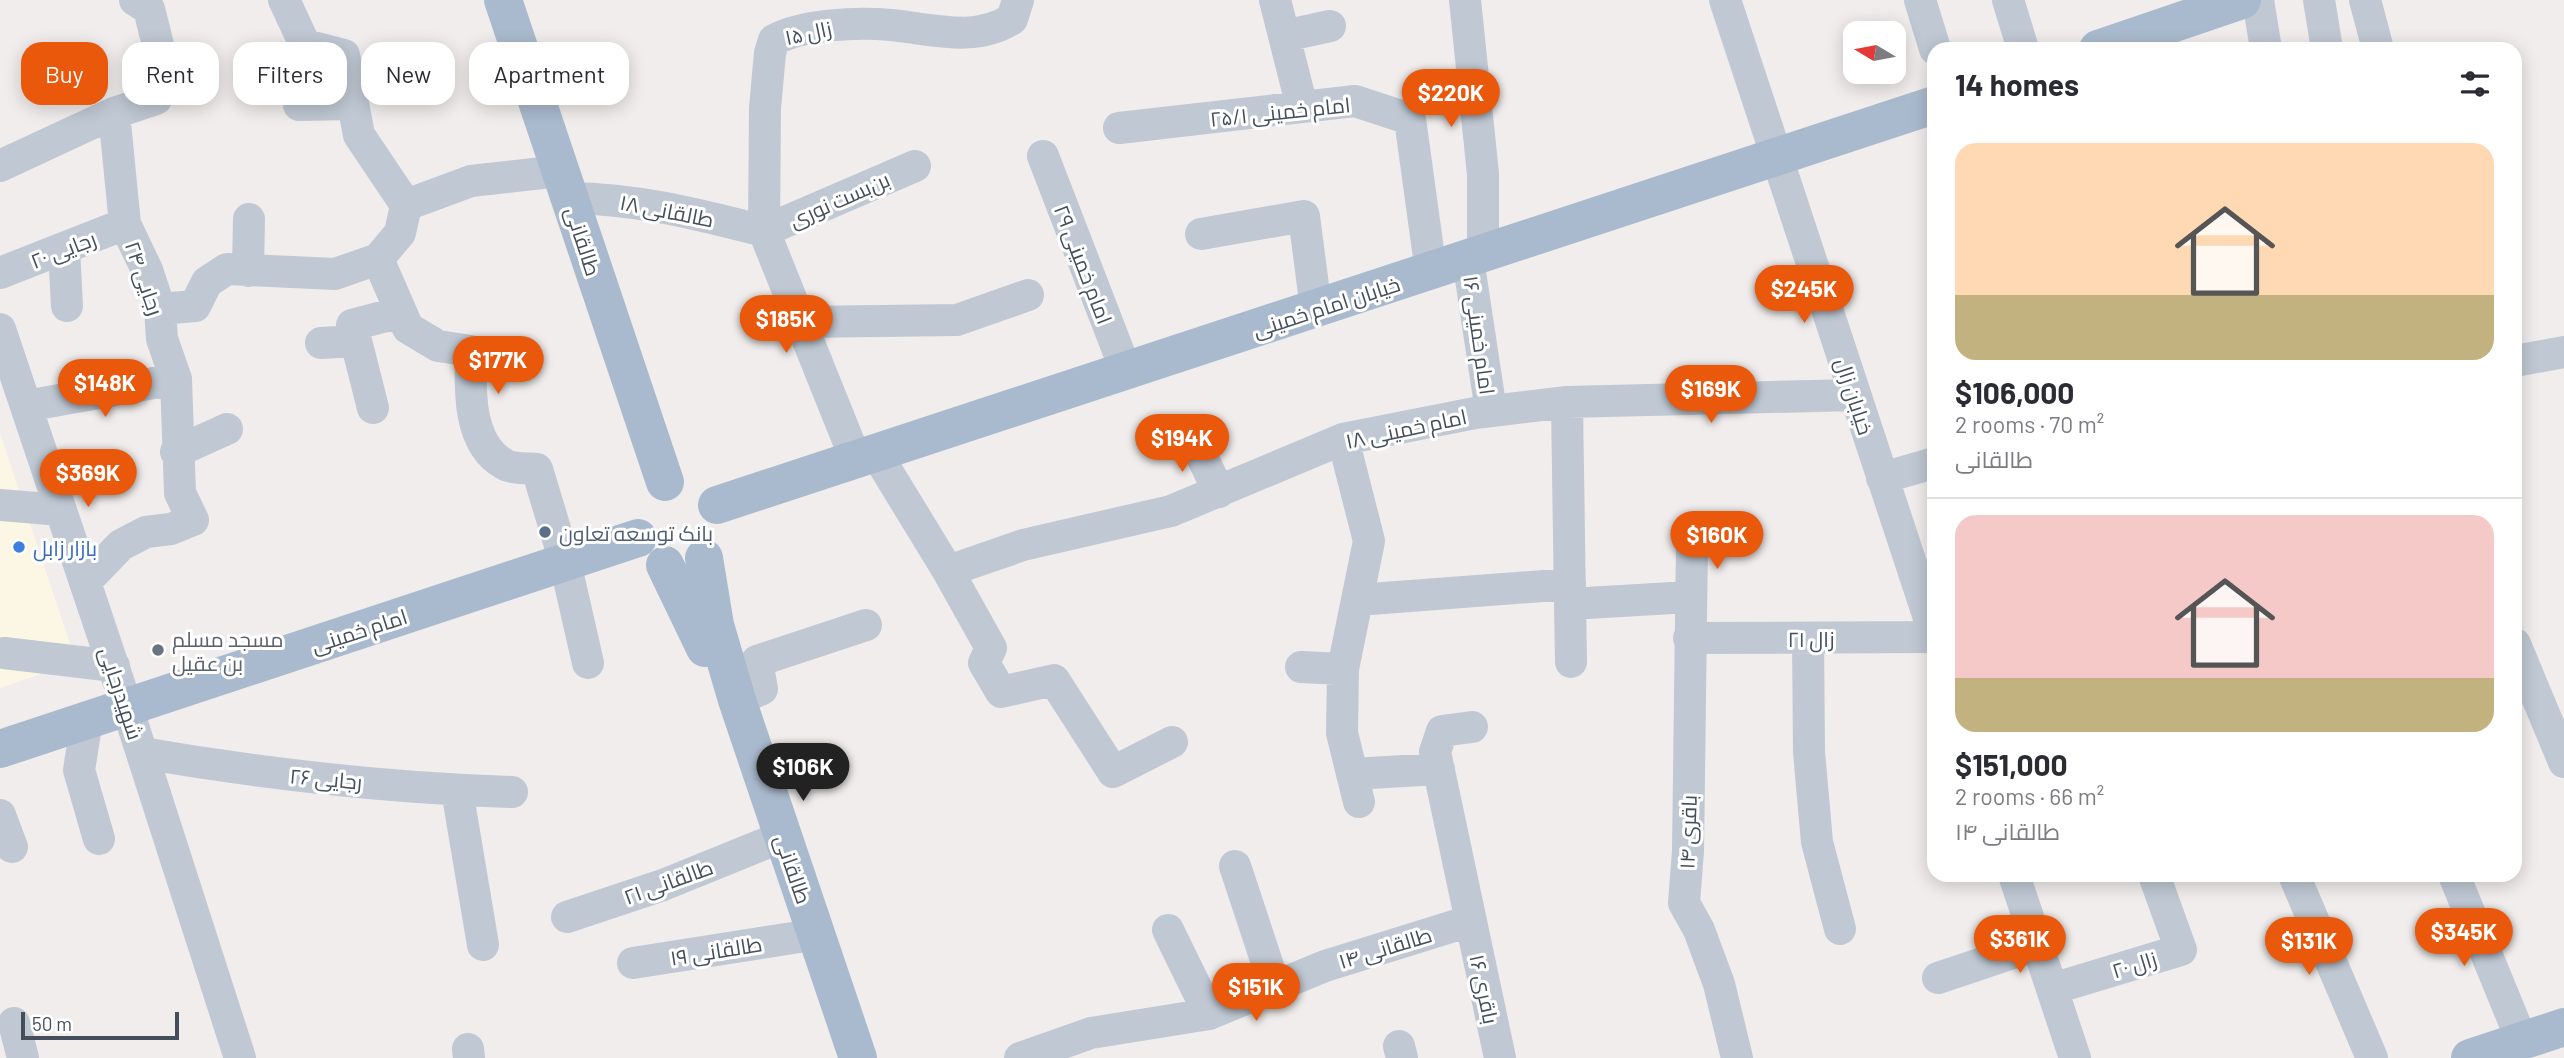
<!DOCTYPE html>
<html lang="en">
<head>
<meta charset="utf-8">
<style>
  :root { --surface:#fff; --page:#f7f7f7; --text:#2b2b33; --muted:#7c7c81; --line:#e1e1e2; --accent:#ea580c }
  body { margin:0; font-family:Barlow,Cairo,sans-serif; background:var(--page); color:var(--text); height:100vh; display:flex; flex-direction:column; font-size:26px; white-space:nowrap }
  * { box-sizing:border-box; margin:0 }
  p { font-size:23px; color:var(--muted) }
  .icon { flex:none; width:38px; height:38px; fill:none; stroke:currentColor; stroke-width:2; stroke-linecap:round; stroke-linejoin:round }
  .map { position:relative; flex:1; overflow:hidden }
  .panel { position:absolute; left:1927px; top:42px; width:595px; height:840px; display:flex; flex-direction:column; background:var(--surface); border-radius:21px; box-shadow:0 4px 18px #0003 }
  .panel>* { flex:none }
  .top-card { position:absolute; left:21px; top:42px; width:665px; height:63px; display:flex; gap:14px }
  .needle { width:46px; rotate:280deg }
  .controls { position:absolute; left:1843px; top:21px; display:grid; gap:14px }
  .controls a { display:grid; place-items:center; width:63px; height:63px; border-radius:14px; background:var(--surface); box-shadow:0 4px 18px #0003; font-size:35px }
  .scale { position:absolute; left:21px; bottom:18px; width:158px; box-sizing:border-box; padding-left:7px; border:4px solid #444f5b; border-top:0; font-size:19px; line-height:24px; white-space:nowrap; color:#444f5b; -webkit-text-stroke:5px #fff; paint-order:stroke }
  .price { position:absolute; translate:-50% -60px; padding:0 16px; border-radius:24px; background:var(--accent); color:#fff; font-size:23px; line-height:46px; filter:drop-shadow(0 2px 4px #0008) }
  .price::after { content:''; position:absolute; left:50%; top:42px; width:21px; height:16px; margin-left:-10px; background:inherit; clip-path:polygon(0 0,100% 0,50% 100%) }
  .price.selected { background:#222; color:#fff }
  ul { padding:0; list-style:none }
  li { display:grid; align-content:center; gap:14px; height:371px; padding:0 28px }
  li+li { border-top:2px solid var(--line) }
  li span { display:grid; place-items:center; height:217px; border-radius:21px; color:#555 }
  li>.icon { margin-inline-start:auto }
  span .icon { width:126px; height:126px; fill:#fffc; stroke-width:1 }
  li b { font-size:30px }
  h2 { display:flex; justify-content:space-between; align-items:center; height:84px; padding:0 28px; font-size:30px }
  .pill { padding:0 24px; border-radius:21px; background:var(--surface); box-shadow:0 4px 18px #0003; font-size:24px; line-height:63px }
  .pill.selected { background:var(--accent); color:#fff }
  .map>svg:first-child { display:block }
  .commercial { fill:#fcf7e4 }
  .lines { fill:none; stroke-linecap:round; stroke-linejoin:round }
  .minor { stroke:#bfc8d3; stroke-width:32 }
  .major { stroke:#aabace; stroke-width:38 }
  .service-dot { fill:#5c6f8a; stroke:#fff; stroke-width:2.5 }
  .shop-dot { fill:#3f7fe0; stroke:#fff; stroke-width:2.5 }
  .worship-dot { fill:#6b7280; stroke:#fff; stroke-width:2.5 }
  .labels { text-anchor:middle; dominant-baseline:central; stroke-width:6; stroke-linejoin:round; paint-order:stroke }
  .street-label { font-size:21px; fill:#444f5b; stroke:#fff }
  .service-label { font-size:21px; fill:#4e5e75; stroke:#fff; text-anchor:start }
  .shop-label { font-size:21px; fill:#366cbe; stroke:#fff; text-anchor:start }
  .worship-label { font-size:21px; fill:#5b616d; stroke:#fff; text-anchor:start }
</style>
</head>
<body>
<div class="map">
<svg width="2564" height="1058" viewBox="0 0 2564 1058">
  <rect width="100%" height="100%" fill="#f0edec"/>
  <path class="commercial" d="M0 433 76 662 0 688Z"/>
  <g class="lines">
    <path class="minor" d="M1275 0 1302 107
      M1465 0 1483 174V255
      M1725 0 1934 633
      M1920 0 1935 49
      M2008 0 2023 49
      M2258 0 2266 49
      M2319 0 2327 49
      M2365 0 2378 49
      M1284 36 1330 26
      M299 105 353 104
      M1119 128 1355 101 1410 119 1431 272
      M1043 156 1126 371
      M0 166 114 113 156 99 162 61 149 9 135 0
      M569 198C640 199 696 214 764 231
      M406 205 471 181 560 171
      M764 231 915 166
      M1201 234 1304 216 1316 309
      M64 248 67 306
      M378 259 408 328 438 346 471 351C470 387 467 443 504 464 512 469 527 468 537 469L565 562 588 663
      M1468 259 1491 411
      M248 271 249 219
      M0 273 125 224
      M160 309 195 306 207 282 227 269 335 274 378 259 400 233 406 205 359 135 344 55 305 45 284 0
      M801 322 957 320 1028 295
      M0 329 127 707 240 1058
      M321 343 356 341
      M2515 361 2564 352
      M1567 402 1570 604 1689 597
      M26 406 176 379
      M373 408 352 325 401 312
      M1191 434 1219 492
      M1343 439 1369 541 1343 669 1342 733 1359 802
      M176 452 227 429
      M876 453 948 571 1023 545 1171 511 1343 439 1475 413 1567 402 1855 395
      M856 460 764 231 765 108 770 53 774 40C803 24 858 22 891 25 932 29 975 43 1012 19L1018 0
      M1882 478 1934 463
      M0 505 61 510
      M1692 543 1688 851 1684 903 1699 930 1719 984 1737 1058
      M948 571 991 648 984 663 1001 692 1054 680 1113 772 1172 742
      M85 582 121 545 146 532 171 529 193 520 180 493 176 379 162 339 160 309 147 270 125 224 114 113
      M1357 600 1570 584
      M1570 604 1571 662
      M1689 638 1934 637
      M1808 638 1809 752 1817 842 1840 929
      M2515 644 2564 762
      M4 653 114 666
      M1301 667 1343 669
      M737 700 762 689 757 661 866 625
      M87 720 79 770 99 839
      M1472 727 1442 731 1435 752 1500 1058
      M142 753C264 774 388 788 512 792
      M1352 774 1439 769
      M457 790 483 945
      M0 815 12 847
      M1235 866 1275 987
      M2014 875 2075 1058
      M2294 875 2372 1058
      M2454 875 2522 1041
      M567 917 663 885 769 842
      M1168 930 1209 1014
      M633 963 799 937
      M1938 978 2037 945
      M2052 989 2181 950 2154 875
      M14 1023 23 1058
      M1399 1046 1402 1058
      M468 1049 469 1058
      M1020 1058 1091 1033 1209 1014 1325 966 1470 921"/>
    <path class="major" d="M503 0 665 482
      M2098 49 2242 0
      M717 505 1934 105
      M704 558 715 625 737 700 858 1058
      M665 565 705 648
      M0 749 638 538
      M2470 1058 2564 1027"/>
  </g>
  <circle class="service-dot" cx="545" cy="532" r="7"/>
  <circle class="shop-dot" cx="19" cy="547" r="7"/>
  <circle class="worship-dot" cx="158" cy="650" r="7"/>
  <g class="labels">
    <g class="street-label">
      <text transform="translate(808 32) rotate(-12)">زال ۱۵</text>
      <text transform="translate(1280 111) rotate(-6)">امام خمینی ۲۵/۱</text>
      <text transform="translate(839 199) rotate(-24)">بن‌بست نوری</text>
      <text transform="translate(667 210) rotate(11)">طالقانی ۱۸</text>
      <text transform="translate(584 241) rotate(72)">طالقانی</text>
      <text transform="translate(63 249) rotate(-21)">رجایی ۲۰</text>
      <text transform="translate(1084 264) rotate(69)">امام خمینی ۲۹</text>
      <text transform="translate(145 278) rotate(71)">رجایی ۲۴</text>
      <text transform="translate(1326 306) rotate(-18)">خیابان امام خمینی</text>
      <text transform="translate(1480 335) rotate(82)">امام خمینی ۱۶</text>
      <text transform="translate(1855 396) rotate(72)">خیابان زال</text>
      <text transform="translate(1406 428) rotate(-12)">امام خمینی ۱۸</text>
      <text transform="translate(359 630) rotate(-18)">امام خمینی</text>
      <text x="1811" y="638">زال ۲۱</text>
      <text transform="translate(122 693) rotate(72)">شهیدرجایی</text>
      <text transform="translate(326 778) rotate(5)">رجایی ۲۶</text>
      <text transform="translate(1687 832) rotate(-88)">باقری ۱۴</text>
      <text transform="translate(794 869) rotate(71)">طالقانی</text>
      <text transform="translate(668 881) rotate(-20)">طالقانی ۲۱</text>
      <text transform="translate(1385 947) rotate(-17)">طالقانی ۱۴</text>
      <text transform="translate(716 950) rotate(-9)">طالقانی ۱۹</text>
      <text transform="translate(2134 964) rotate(-17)">زال ۲۰</text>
      <text transform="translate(1485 989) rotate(78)">باقری ۱۶</text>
    </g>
    <g class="service-label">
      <text x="559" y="532">بانک توسعه تعاون</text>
    </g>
    <g class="shop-label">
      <text x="33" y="547">بازار زابل</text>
    </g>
    <g class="worship-label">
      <text x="172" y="638">مسجد مسلم<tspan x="172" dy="24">بن عقیل</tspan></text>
    </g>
  </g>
</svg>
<div class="controls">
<a><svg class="needle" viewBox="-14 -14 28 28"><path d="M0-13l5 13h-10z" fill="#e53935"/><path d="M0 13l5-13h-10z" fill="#7c7c81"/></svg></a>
</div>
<div class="scale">50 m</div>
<b class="price" style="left:1451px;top:129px">$220K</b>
<b class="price" style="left:1804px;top:325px">$245K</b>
<b class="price" style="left:786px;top:355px">$185K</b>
<b class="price" style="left:498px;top:396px">$177K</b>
<b class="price" style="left:105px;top:419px">$148K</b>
<b class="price" style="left:1711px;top:425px">$169K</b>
<b class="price" style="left:1182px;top:474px">$194K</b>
<b class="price" style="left:88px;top:509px">$369K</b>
<b class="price" style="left:1717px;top:571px">$160K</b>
<b class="price selected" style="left:803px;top:803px">$106K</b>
<b class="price" style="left:2464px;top:968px">$345K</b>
<b class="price" style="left:2020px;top:975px">$361K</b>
<b class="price" style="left:2309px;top:977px">$131K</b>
<b class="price" style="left:1256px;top:1023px">$151K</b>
<div class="top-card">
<a class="pill selected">Buy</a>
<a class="pill">Rent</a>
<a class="pill">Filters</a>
<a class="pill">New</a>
<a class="pill">Apartment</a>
</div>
<section class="panel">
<h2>14 homes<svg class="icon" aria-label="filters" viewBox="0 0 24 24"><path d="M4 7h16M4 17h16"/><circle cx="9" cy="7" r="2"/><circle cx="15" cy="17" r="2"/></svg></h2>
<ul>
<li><span style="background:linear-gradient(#ffd9b3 70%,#c2b280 0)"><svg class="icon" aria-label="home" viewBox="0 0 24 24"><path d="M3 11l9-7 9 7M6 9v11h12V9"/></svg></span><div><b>$106,000</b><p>2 rooms · 70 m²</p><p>طالقانی</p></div></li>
<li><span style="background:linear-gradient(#f6c9c9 75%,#c2b280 0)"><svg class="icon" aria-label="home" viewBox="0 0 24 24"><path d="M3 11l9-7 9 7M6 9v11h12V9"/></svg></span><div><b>$151,000</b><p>2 rooms · 66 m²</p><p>طالقانی ۱۴</p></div></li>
</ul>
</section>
</div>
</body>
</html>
